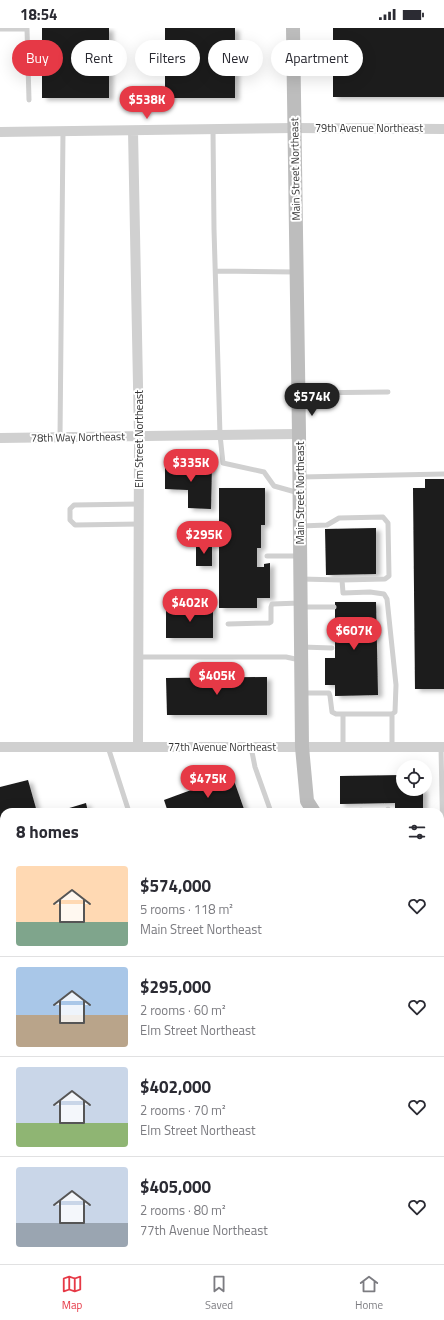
<!DOCTYPE html>
<html lang="en">
<head>
<meta charset="utf-8">
<style>
  :root { --surface:#fff; --page:#f7f7f7; --text:#2b2b33; --muted:#7c7c81; --line:#e1e1e2; --accent:#e63946 }
  body { margin:0; font-family:"Titillium Web",sans-serif; background:var(--page); color:var(--text); height:100vh; display:flex; flex-direction:column; font-size:15px; white-space:nowrap }
  * { box-sizing:border-box; margin:0 }
  p { font-size:13px; color:var(--muted) }
  .icon { flex:none; width:22px; height:22px; fill:none; stroke:currentColor; stroke-width:2; stroke-linecap:round; stroke-linejoin:round }
  .map { position:relative; flex:1; overflow:hidden }
  .sheet { position:absolute; left:0px; top:780px; width:444px; height:456px; display:flex; flex-direction:column; background:var(--surface); border-radius:12px 12px 0 0; box-shadow:0 4px 16px #0002 }
  .sheet>* { flex:none }
  .top-card { position:absolute; left:12px; top:12px; width:420px; height:36px; display:flex; gap:8px }
  .buttons { position:absolute; left:396px; top:732px; display:grid; gap:8px }
  .buttons a { display:grid; place-items:center; width:36px; height:36px; border-radius:50%; background:var(--surface); box-shadow:0 4px 16px #0002; font-size:20px }
  .price { position:absolute; translate:-50% -34px; padding:0 9px; border-radius:14px; background:var(--accent); color:#fff; font-size:13px; line-height:26px; filter:drop-shadow(0 1px 2px #0008) }
  .price::after { content:''; position:absolute; left:50%; top:24px; width:12px; height:9px; margin-left:-6px; background:inherit; clip-path:polygon(0 0,100% 0,50% 100%) }
  .price.active { background:#222; color:#fff }
  ul { padding:0; list-style:none }
  li { display:flex; align-items:center; gap:12px; height:100px; padding:0 16px }
  li+li { border-top:1px solid var(--line) }
  li span { display:grid; place-items:center; flex:none; width:112px; height:80px; border-radius:4px; color:#555 }
  li>.icon { margin-inline-start:auto }
  span .icon { width:48px; height:48px; fill:#fffc; stroke-width:1 }
  li b { font-size:17px }
  h2 { display:flex; justify-content:space-between; align-items:center; height:48px; padding:0 16px; font-size:17px }
  .chip { padding:0 14px; border-radius:18px; background:var(--surface); box-shadow:0 4px 16px #0002; font-size:14px; line-height:36px }
  .chip.active { background:var(--accent); color:#fff }
  .status { display:flex; justify-content:space-between; align-items:center; height:28px; padding:0 20px; background:var(--surface); direction:ltr }
  .status svg { height:11px; fill:currentColor }
  .menu { display:flex; justify-content:space-around; align-items:center; height:56px; border-top:1px solid var(--line); background:var(--surface); font-size:11px; color:var(--muted) }
  .menu a { display:grid; justify-items:center; gap:2px }
  .menu .active { color:var(--accent) }
  .map>svg:first-child { display:block }
  .building { fill:#1a1a1a; filter:url(#shadow) }
  .lines { fill:none; stroke-linecap:round; stroke-linejoin:round }
  .path { stroke:#cdcdcd; stroke-width:2; stroke-dasharray:2 2; stroke-linecap:butt }
  .lane { stroke:#d0d0d0; stroke-width:5 }
  .street { stroke:#d0d0d0; stroke-width:10 }
  .secondary { stroke:#bdbdbd; stroke-width:14 }
  .rail-casing { stroke:#888; stroke-width:4.5 }
  .rail { stroke:#fff; stroke-width:3; stroke-dasharray:9; stroke-linecap:butt }
  .labels { text-anchor:middle; dominant-baseline:central; stroke-width:4; stroke-linejoin:round; paint-order:stroke }
  .street-label { font-size:11px; fill:#333; stroke:#fff }
</style>
</head>
<body>
<div class="status"><b>18:54</b><svg viewBox="0 0 49 12"><path d="M0 12V9h3v3zM5 12V6h3v6zM10 12V3h3v9zM15 12V0h3v12zM26 1h20v11H26zM47 4h2v5h-2z"/></svg></div>
<div class="map">
<svg width="444" height="1236" viewBox="0 0 444 1236">
  <defs>
    <filter id="shadow"><feDropShadow dx="4.5" dy="2.5" stdDeviation="2" flood-color="#0004"/></filter>
  </defs>
  <rect width="100%" height="100%" fill="#fff"/>
  <path class="building" d="M42 0H109V70H42Z
    M165 0H235V70H165Z
    M333 0H444V69H333Z
    M165 436H212L211 481 188 480V462L165 461Z
    M425 451H444V661H415L413 460H425Z
    M219 460H265V497H261V520H257V539H264V536L270 535V570H257V580H219Z
    M376 500V546L326 547 325 501Z
    M212 515V538H196V516Z
    M335 574H376L378 667 335 668V657H325V630H335Z
    M213 580V610H166V581Z
    M267 649V687H167L166 650Z
    M232 747 245 784H168L164 772Z
    M403 747V761H423V784H395V775L340 776V748Z
    M28 752 37 784H4V918L0 906V759Z
    M86 775 88 784H56Z
    M440 1061 444 1062V1144H440Z
    M440 1204H444V1236H344V1232H440Z
    M238 1232H289L292 1236H233Z"/>
  <g class="lines">
    <path class="path" d="M440 954 444 952
      M98 1236 103 1232"/>
    <path class="lane" d="M0 1H27L29 72
      M213 102 214 201 220 407 223 435 264 444 274 458 299 465
      M216 243 295 244
      M300 365 388 364
      M60 409 63 103
      M301 449 444 446
      M139 476 74 477 70 481V492L75 497 139 496
      M301 498 327 497 339 490 383 489 388 495 389 548 385 551 342 552
      M267 528H299
      M301 551 342 552 343 565 370 564 384 566 387 571 396 657 395 684 392 686H336L332 684 330 668 329 665H303
      M302 579H334
      M228 596 269 595 271 594V579L272 576 300 575
      M302 619 332 620
      M139 629H286L300 632
      M108 719 129 784
      M251 719 255 739 271 784
      M343 719V686
      M392 719V686
      M441 719 443 818
      M361 782V784
      M388 784V781
      M440 857 444 856
      M440 916 444 913
      M0 970 4 969
      M440 1171 444 1172
      M303 1232 306 1236
      M205 1236 210 1232"/>
    <path class="street" d="M133 103 139 408 138 719
      M0 104 294 100 444 101
      M0 410 299 406
      M0 719H444"/>
    <path class="secondary" d="M293 0 299 406 302 719 307 773 314 784
      M440 926 444 932
      M440 989 444 987
      M138 1236 143 1232"/>
    <g class="rail-casing">
      <path id="rail" d="M0 1186 4 1199
        M0 1215 4 1229
        M13 1232 14 1236"/>
    </g>
    <use href="#rail" class="rail"/>
  </g>
  <g class="labels">
    <g class="street-label">
      <text x="369" y="100">79th Avenue Northeast</text>
      <text transform="translate(295 141) rotate(-91)">Main Street Northeast</text>
      <text transform="translate(78 409) rotate(-1)">78th Way Northeast</text>
      <text transform="translate(139 411) rotate(-90)">Elm Street Northeast</text>
      <text transform="translate(300 465) rotate(-90)">Main Street Northeast</text>
      <text x="222" y="719">77th Avenue Northeast</text>
    </g>
  </g>
</svg>
<div class="buttons">
<a><svg class="icon" aria-label="locate" viewBox="0 0 24 24"><circle cx="12" cy="12" r="6"/><path d="M12 2v4M12 18v4M2 12h4M18 12h4"/></svg></a>
</div>
<b class="price" style="left:147px;top:92px">$538K</b>
<b class="price active" style="left:312px;top:389px">$574K</b>
<b class="price" style="left:191px;top:455px">$335K</b>
<b class="price" style="left:204px;top:527px">$295K</b>
<b class="price" style="left:190px;top:595px">$402K</b>
<b class="price" style="left:354px;top:623px">$607K</b>
<b class="price" style="left:217px;top:668px">$405K</b>
<b class="price" style="left:208px;top:771px">$475K</b>
<div class="top-card">
<a class="chip active">Buy</a>
<a class="chip">Rent</a>
<a class="chip">Filters</a>
<a class="chip">New</a>
<a class="chip">Apartment</a>
</div>
<section class="sheet">
<h2>8 homes<svg class="icon" aria-label="filters" viewBox="0 0 24 24"><path d="M4 7h16M4 17h16"/><circle cx="9" cy="7" r="2"/><circle cx="15" cy="17" r="2"/></svg></h2>
<ul>
<li><span style="background:linear-gradient(#ffd9b3 70%,#7fa58c 0)"><svg class="icon" aria-label="home" viewBox="0 0 24 24"><path d="M3 11l9-7 9 7M6 9v11h12V9"/></svg></span><div><b>$574,000</b><p>5 rooms · 118 m²</p><p>Main Street Northeast</p></div><svg class="icon" aria-label="heart" viewBox="0 0 24 24"><path d="M12 20l-8-8c-3-5 5-10 8-4 3-6 11-1 8 4z"/></svg></li>
<li><span style="background:linear-gradient(#a9c7e8 60%,#b9a48a 0)"><svg class="icon" aria-label="home" viewBox="0 0 24 24"><path d="M3 11l9-7 9 7M6 9v11h12V9"/></svg></span><div><b>$295,000</b><p>2 rooms · 60 m²</p><p>Elm Street Northeast</p></div><svg class="icon" aria-label="heart" viewBox="0 0 24 24"><path d="M12 20l-8-8c-3-5 5-10 8-4 3-6 11-1 8 4z"/></svg></li>
<li><span style="background:linear-gradient(#c9d6e8 70%,#8fb573 0)"><svg class="icon" aria-label="home" viewBox="0 0 24 24"><path d="M3 11l9-7 9 7M6 9v11h12V9"/></svg></span><div><b>$402,000</b><p>2 rooms · 70 m²</p><p>Elm Street Northeast</p></div><svg class="icon" aria-label="heart" viewBox="0 0 24 24"><path d="M12 20l-8-8c-3-5 5-10 8-4 3-6 11-1 8 4z"/></svg></li>
<li><span style="background:linear-gradient(#c9d6e8 70%,#9aa5b1 0)"><svg class="icon" aria-label="home" viewBox="0 0 24 24"><path d="M3 11l9-7 9 7M6 9v11h12V9"/></svg></span><div><b>$405,000</b><p>2 rooms · 80 m²</p><p>77th Avenue Northeast</p></div><svg class="icon" aria-label="heart" viewBox="0 0 24 24"><path d="M12 20l-8-8c-3-5 5-10 8-4 3-6 11-1 8 4z"/></svg></li>
</ul>
</section>
</div>
<nav class="menu">
<a class="active"><svg class="icon" aria-label="map" viewBox="0 0 24 24"><path d="M3 6l6-2 6 2 6-2v14l-6 2-6-2-6 2zM9 4v14M15 6v14"/></svg>Map</a>
<a><svg class="icon" aria-label="saved" viewBox="0 0 24 24"><path d="M7 4h10v16l-5-4-5 4z"/></svg>Saved</a>
<a><svg class="icon" aria-label="home" viewBox="0 0 24 24"><path d="M3 11l9-7 9 7M6 9v11h12V9"/></svg>Home</a>
</nav>
</body>
</html>
